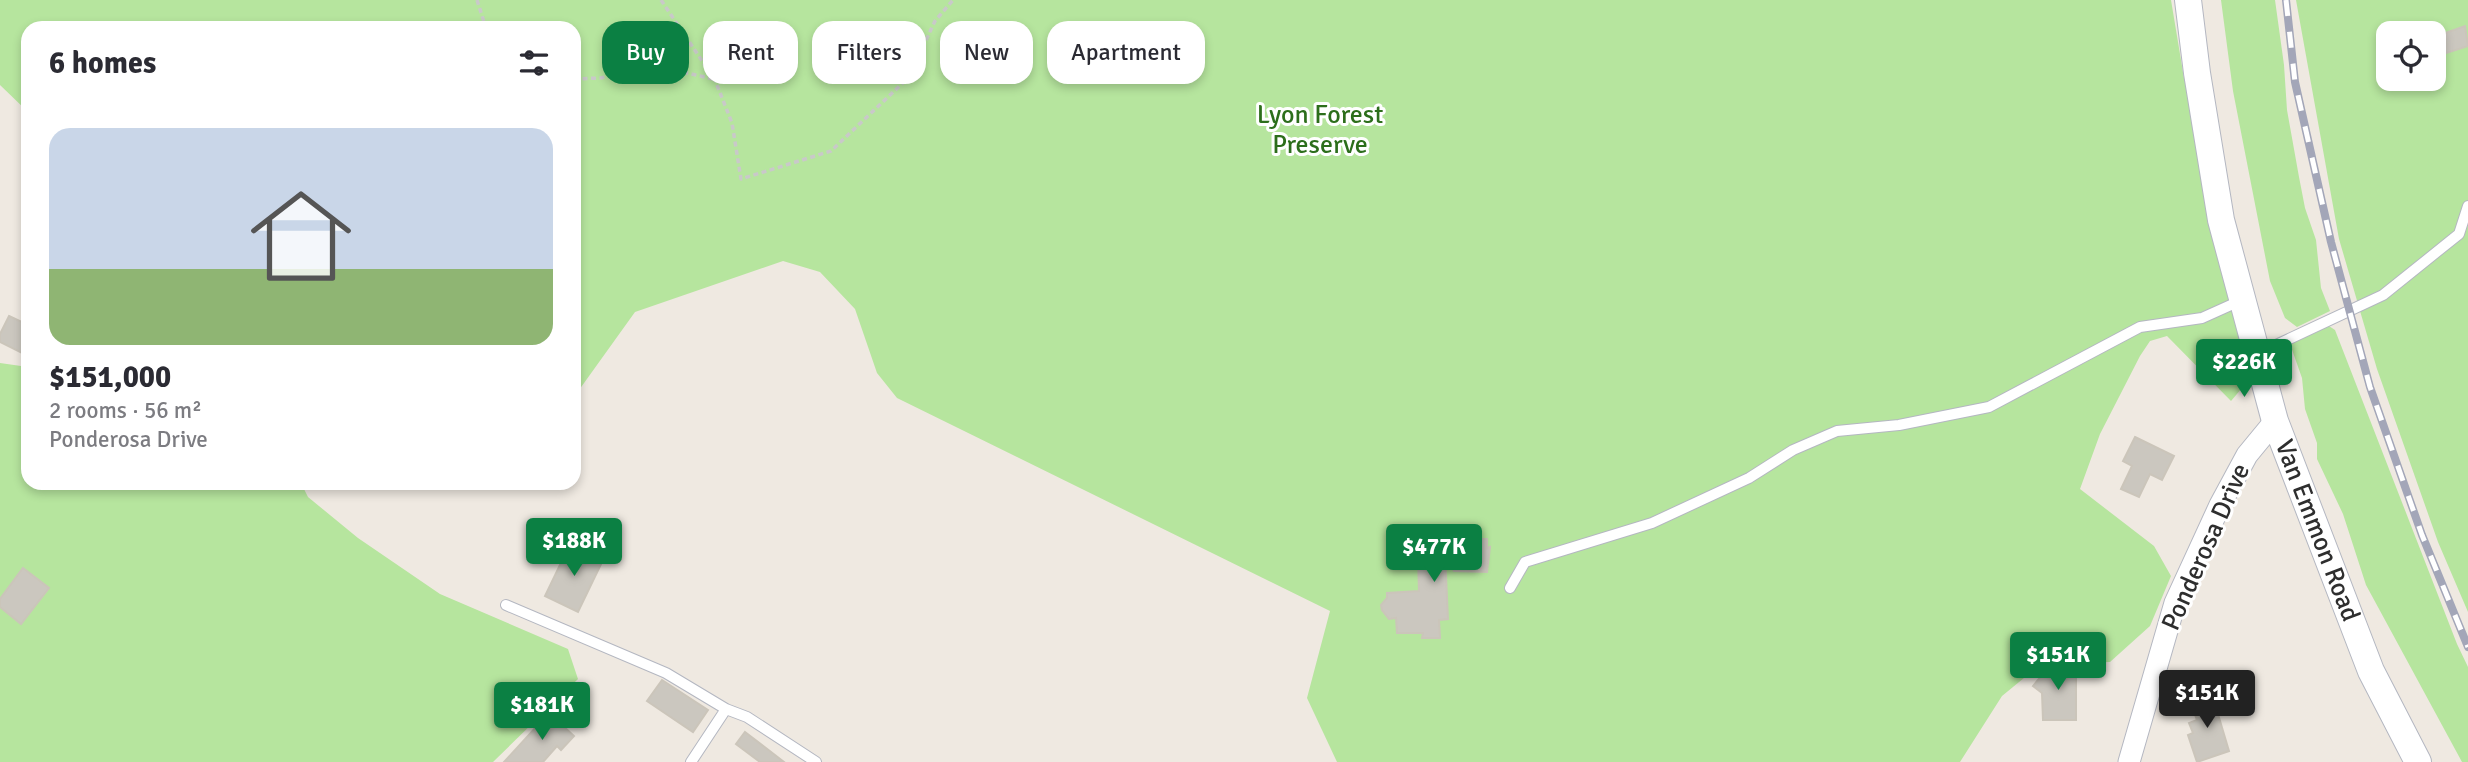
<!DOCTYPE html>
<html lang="en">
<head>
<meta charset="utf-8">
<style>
  :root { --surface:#fff; --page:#f7f7f7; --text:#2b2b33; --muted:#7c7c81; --accent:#0b8043 }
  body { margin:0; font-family:Signika,sans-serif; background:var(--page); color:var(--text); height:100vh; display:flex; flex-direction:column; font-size:26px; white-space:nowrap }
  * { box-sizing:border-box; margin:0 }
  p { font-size:23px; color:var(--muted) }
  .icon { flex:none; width:38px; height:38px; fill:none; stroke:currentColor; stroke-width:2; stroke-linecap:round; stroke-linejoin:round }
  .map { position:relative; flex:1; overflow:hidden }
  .side { position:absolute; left:21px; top:21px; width:560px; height:469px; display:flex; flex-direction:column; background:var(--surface); border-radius:21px; box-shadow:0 4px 10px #0003 }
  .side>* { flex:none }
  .hud { position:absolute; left:602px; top:21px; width:665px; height:63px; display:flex; gap:14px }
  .buttons { position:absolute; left:2376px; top:21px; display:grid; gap:14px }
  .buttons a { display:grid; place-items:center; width:70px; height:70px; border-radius:14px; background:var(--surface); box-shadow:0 4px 10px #0003; font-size:35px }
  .price { position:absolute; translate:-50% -60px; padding:0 16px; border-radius:7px; background:var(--accent); color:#fff; font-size:23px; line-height:46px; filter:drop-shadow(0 2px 4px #0008) }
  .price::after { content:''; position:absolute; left:50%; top:42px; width:21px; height:16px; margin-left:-10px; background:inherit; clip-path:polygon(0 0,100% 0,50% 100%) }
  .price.on { background:#222; color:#fff }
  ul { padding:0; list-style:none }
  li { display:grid; align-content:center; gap:14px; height:371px; padding:0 28px }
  li span { display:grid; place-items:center; height:217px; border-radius:21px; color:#555 }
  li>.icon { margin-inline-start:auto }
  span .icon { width:126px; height:126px; fill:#fffc; stroke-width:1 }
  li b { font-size:30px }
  h2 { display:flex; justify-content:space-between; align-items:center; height:84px; padding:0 28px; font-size:30px }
  .tag { padding:0 24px; border-radius:21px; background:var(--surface); box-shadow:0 4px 10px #0003; font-size:24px; line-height:63px }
  .tag.on { background:var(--accent); color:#fff }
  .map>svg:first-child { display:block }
  .green { fill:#b6e59e; fill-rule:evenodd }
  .building { fill:#cbc7bf; stroke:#cbc5ba; stroke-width:2 }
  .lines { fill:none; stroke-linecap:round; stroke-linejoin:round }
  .service-casing { stroke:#b4b7c1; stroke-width:12 }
  .minor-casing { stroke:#b4b7c1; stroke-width:23 }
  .tertiary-casing { stroke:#b4b7c1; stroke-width:28 }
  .path { stroke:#c9c9c9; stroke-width:3.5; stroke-dasharray:5 3.5; stroke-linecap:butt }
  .service { stroke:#fff; stroke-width:10 }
  .minor { stroke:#fff; stroke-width:21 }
  .tertiary { stroke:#fff; stroke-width:26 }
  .rail-casing { stroke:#a3a6b8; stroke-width:8 }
  .rail { stroke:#fff; stroke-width:5; stroke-dasharray:16; stroke-linecap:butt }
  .labels { text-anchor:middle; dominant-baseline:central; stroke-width:6; stroke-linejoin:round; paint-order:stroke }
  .park-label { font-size:26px; fill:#2c6e1b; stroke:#fff }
  .street-label { font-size:26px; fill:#2e2e2e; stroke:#fff }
</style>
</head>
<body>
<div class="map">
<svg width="2468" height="762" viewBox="0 0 2468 762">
  <rect width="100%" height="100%" fill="#efe9e1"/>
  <path class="green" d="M0 0H2171L2184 78 2244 304 2249 373 2242 388 2231 401 2167 336 2150 341 2140 356 2100 434 2080 489 2154 546 2171 576 2150 626 2110 662 2041 664 2002 696 1960 762H1337L1307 698 1330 611 897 398 877 373 855 309 820 272 783 261 635 312 574 397V28H28V112L0 85Z
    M2221 0H2275L2284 65 2287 110 2299 177 2305 208 2316 240 2321 288 2330 311 2297 327 2285 318 2270 281 2233 91Z
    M2296 0H2468V612L2438 542 2377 369 2339 239ZM2389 33H2434V79H2389Z
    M2326 324 2335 330 2457 644 2468 667V762H2462L2366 585 2343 514 2317 459V443L2305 409 2302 378 2290 344Z
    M0 363 28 367V483H301L308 497 358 538 440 594 568 649 578 679 493 762H0Z"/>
  <path class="building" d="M2465 26 2468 46 2434 57V37Z
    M9 316 28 325V356L0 342V334Z
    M2135 437 2174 456 2162 480 2150 474 2139 497 2121 489 2132 466 2123 461Z
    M1429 532 1453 540 1487 539V548L1490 547 1487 572 1454 571 1445 554 1448 619 1439 620 1440 638H1422L1423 633H1397L1396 618 1389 619 1382 610 1381 605 1387 598V593L1419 591 1418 558Z
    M570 544 603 560 578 612 545 596Z
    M23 568 49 588 21 624 0 607V599Z
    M2042 664H2076V720H2043L2042 693 2033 686 2042 675Z
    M662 680 708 710 693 732 647 701Z
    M2212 694 2229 751 2197 762 2188 735 2193 733 2189 723 2197 720 2190 702Z
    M549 713 574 736 561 750 557 746 543 762H504Z
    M745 732 784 762H760L736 744Z"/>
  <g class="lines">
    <g class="service-casing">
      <path id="service" d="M2259 353 2383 295 2459 234 2468 206
        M1510 588 1525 562 1652 523 1749 478 1793 450 1837 431 1899 425 1989 407 2140 327 2202 318 2242 300
        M506 605 666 673 726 709 691 762
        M726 709 747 717 816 762"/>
    </g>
    <g class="minor-casing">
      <path id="minor" d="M2129 762 2175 603 2220 505 2247 455 2275 421"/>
    </g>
    <g class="tertiary-casing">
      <g id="tertiary">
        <path id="s1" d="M2188 0 2197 73 2221 220 2275 421 2371 671 2418 762"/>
      </g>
    </g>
    <path class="path" d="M477 0 486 28
      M661 0 715 80 732 123 741 179 831 151 908 78 935 21 953 0
      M574 79 600 78 666 68 713 79"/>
    <use href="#service" class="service"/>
    <use href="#minor" class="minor"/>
    <use href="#tertiary" class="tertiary"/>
    <g class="rail-casing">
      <path id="rail" d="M2286 0 2295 82 2331 242 2370 387 2422 535 2468 647"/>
    </g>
    <use href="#rail" class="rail"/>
  </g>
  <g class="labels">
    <g class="park-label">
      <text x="1320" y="115">Lyon Forest<tspan x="1320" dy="30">Preserve</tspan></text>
    </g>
    <g class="street-label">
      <text stroke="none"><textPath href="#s1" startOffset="548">Van Emmon Road</textPath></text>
      <text transform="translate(2206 547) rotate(-66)">Ponderosa Drive</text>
    </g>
  </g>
</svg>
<div class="buttons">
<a><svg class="icon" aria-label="locate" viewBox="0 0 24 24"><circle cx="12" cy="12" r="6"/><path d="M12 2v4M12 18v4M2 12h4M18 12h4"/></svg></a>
</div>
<b class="price" style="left:2244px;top:399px">$226K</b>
<b class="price" style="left:574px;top:578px">$188K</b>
<b class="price" style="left:1434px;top:584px">$477K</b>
<b class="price" style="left:2058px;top:692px">$151K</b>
<b class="price on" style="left:2207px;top:730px">$151K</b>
<b class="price" style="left:542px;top:742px">$181K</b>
<div class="hud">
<a class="tag on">Buy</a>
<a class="tag">Rent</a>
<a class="tag">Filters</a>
<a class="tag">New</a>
<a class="tag">Apartment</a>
</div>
<section class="side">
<h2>6 homes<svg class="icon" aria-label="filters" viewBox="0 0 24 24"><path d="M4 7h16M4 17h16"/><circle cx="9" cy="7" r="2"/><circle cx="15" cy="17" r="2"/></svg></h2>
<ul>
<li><span style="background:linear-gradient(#c9d6e8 65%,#8fb573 0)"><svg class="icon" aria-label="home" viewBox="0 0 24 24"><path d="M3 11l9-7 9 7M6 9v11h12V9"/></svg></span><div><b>$151,000</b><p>2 rooms · 56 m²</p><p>Ponderosa Drive</p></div></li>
</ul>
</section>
</div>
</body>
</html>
